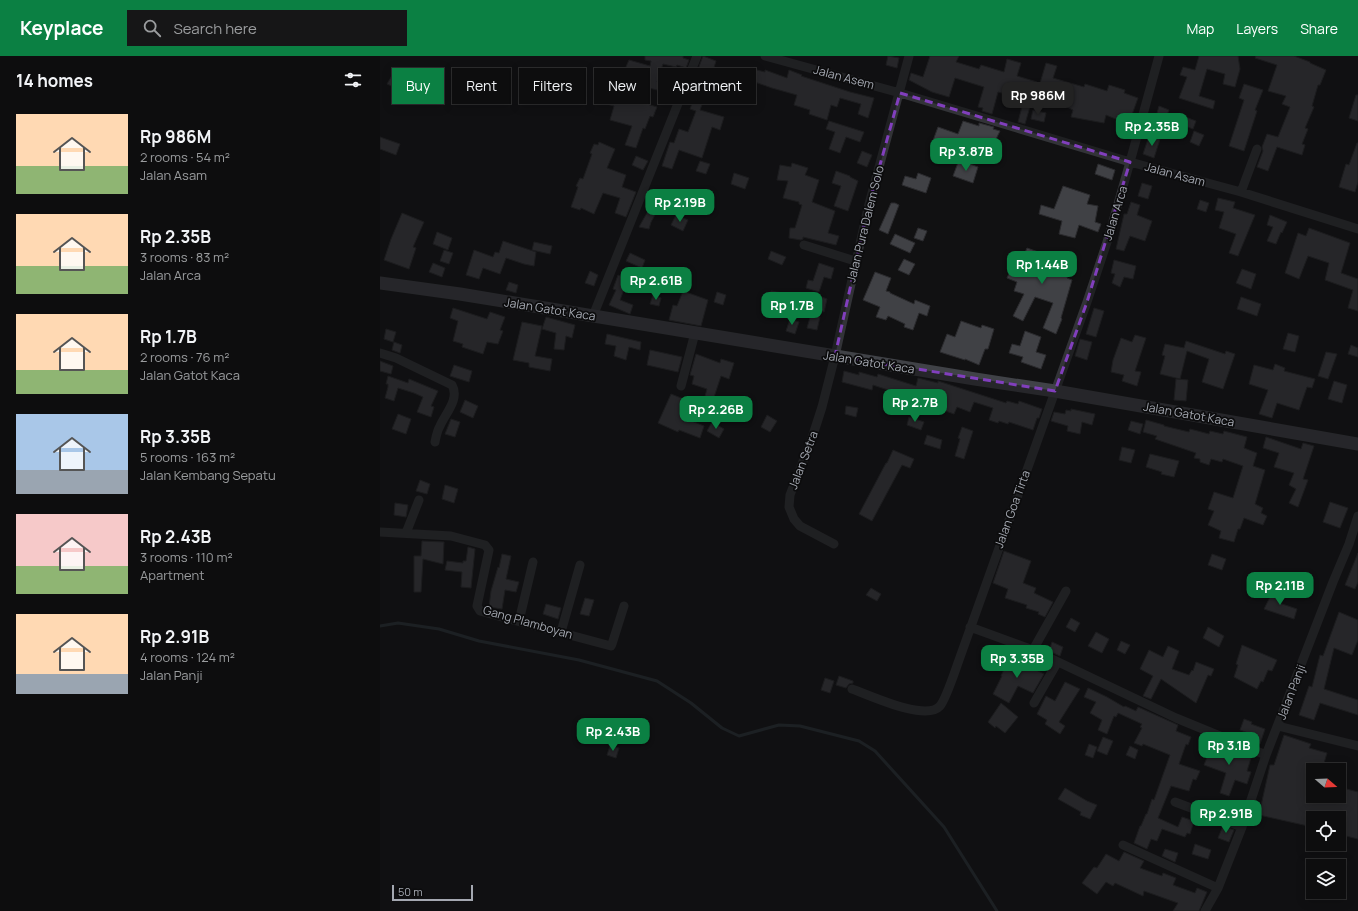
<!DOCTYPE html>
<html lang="en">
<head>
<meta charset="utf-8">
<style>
  :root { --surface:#0d0d0e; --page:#161617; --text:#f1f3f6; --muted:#9a9c9e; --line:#2d2d2e; --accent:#0b8043 }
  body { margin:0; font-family:Manrope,sans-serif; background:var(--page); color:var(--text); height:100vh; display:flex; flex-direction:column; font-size:15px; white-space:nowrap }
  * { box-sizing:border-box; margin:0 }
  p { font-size:13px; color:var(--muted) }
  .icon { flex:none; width:22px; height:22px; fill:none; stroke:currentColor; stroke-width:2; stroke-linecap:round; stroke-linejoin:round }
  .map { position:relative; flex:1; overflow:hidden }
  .sheet { display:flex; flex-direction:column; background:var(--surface); width:380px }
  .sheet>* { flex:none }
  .banner { position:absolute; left:12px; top:12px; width:380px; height:36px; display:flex; gap:8px }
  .needle { width:26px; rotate:109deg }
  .controls { position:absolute; left:926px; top:707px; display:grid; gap:8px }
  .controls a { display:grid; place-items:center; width:40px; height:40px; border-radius:0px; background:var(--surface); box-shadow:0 2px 10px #0003,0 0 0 1px var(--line); font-size:20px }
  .scale { position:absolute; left:12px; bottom:10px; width:81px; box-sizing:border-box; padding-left:4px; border:2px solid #a4a8b1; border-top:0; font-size:11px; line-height:14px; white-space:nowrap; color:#a4a8b1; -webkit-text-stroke:3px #0c0c0d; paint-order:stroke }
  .price { position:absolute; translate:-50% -34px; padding:0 9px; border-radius:8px; background:var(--accent); color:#fff; font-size:13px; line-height:26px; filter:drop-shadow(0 1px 2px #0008) }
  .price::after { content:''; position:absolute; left:50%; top:24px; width:12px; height:9px; margin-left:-6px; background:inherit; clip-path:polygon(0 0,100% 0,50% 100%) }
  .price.on { background:#222; color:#fff }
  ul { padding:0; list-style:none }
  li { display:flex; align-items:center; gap:12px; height:100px; padding:0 16px }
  li span { display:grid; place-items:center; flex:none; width:112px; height:80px; border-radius:0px; color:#555 }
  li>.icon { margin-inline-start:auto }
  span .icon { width:48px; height:48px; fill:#fffc; stroke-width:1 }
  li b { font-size:17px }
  h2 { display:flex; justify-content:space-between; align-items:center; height:48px; padding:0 16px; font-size:17px }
  .tag { padding:0 14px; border-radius:0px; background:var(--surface); box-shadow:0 2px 10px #0003,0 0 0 1px var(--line); font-size:14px; line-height:36px }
  .tag.on { background:var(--accent); color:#fff }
  header { display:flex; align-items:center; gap:24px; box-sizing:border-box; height:56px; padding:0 20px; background:var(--accent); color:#fff }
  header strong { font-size:19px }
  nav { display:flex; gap:22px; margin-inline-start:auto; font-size:14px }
  .search { width:280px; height:36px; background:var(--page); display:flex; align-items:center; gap:10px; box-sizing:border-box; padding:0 14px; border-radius:0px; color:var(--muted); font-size:15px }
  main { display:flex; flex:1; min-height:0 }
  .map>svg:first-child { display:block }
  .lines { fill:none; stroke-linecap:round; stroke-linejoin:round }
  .stream { stroke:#2c3339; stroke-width:3 }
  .building { fill:#404145; stroke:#2b2b2e }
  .street { stroke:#323337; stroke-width:9 }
  .secondary { stroke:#404247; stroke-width:13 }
  .marked { fill:none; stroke:#813fbd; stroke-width:3; stroke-dasharray:8 5; stroke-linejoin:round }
  .labels { text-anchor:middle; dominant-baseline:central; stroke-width:3.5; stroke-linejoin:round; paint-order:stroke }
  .street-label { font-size:12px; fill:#a4a8b1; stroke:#0c0c0d }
</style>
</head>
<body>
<header>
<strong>Keyplace</strong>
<div class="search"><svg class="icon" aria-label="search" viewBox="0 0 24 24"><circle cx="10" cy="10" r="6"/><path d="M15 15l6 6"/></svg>Search here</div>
<nav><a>Map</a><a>Layers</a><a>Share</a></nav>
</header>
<main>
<section class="sheet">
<h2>14 homes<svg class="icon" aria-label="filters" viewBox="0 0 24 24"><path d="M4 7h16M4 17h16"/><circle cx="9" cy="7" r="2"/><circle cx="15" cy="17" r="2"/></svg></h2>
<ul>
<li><span style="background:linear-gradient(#ffd9b3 65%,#8fb573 0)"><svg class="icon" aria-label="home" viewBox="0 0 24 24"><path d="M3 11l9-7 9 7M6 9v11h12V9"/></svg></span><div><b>Rp 986M</b><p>2 rooms · 54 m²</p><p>Jalan Asam</p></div></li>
<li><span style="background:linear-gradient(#ffd9b3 65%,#8fb573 0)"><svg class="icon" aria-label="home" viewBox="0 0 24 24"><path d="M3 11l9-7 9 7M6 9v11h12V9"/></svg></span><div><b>Rp 2.35B</b><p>3 rooms · 83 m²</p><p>Jalan Arca</p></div></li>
<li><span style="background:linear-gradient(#ffd9b3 70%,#8fb573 0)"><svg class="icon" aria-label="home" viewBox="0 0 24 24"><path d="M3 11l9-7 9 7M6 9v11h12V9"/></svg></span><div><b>Rp 1.7B</b><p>2 rooms · 76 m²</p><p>Jalan Gatot Kaca</p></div></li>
<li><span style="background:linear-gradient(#a9c7e8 70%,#9aa5b1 0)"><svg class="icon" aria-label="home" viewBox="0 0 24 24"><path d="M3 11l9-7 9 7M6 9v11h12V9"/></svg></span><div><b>Rp 3.35B</b><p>5 rooms · 163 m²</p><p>Jalan Kembang Sepatu</p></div></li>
<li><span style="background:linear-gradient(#f6c9c9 65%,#8fb573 0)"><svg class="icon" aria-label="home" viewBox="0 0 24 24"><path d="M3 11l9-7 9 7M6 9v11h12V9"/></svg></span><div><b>Rp 2.43B</b><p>3 rooms · 110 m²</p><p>Apartment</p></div></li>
<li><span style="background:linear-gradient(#ffd9b3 75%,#9aa5b1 0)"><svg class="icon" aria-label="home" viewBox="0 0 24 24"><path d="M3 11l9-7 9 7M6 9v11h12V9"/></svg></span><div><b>Rp 2.91B</b><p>4 rooms · 124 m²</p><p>Jalan Panji</p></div></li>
</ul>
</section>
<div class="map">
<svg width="978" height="855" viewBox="0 0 978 855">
  <rect width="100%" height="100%" fill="#111112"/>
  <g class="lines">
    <path class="stream" d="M0 570 18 567 59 573 99 585 199 604 277 625 311 647 342 672 359 680 399 669 420 670 479 685 495 695 564 771 617 855"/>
  </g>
  <path class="building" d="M265 0H303V2L309 4 306 12 297 9 296 11 283 8 277 26 298 32 295 39 290 37 288 44 279 41 281 35 265 31 260 46 277 51 273 61 270 60 265 73 263 72 256 92 245 89 252 70 230 64 234 50 223 47 227 36 241 40 250 14 245 13 249 4 270 10 271 5 265 4Z
    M323 0 336 5 331 21 317 16Z
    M508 0 519 2 517 12 506 9Z
    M550 0H579L576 6 599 13 601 9 624 16 627 3 641 7 637 20 657 26 645 68 638 66 644 43 618 36 612 58 602 55 603 52 598 51 604 31 575 22 569 41 552 36 529 24 531 17 543 21Z
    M819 0H858L860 13 855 31 843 28 845 18 827 13 819 40 835 45 833 53 799 42 807 21 800 19 803 11 815 14Z
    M876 0H914L930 6V7L946 14 940 29H938L932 50 934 51 925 72 928 73 922 88 925 89 922 99 897 91 888 115 877 111 883 95 882 91 887 78 898 81 910 51 902 48 906 40 888 35 897 9 875 2Z
    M666 7 677 10 673 22 704 31 705 28 727 35 729 29 745 34 744 37 758 42 750 64 755 65 752 75 741 72 743 66 726 59 724 67 691 61 693 54 675 45 677 41 658 34Z
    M369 12 385 16V14L407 22 409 14 422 19 421 20 470 36 494 42 488 62 478 58 481 48 460 42 457 51 451 49 447 64 429 58 430 54 414 49 417 39 392 32 366 23Z
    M14 16 22 20 16 32 7 28Z
    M864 28 883 34 875 54 877 55 864 95 849 90 864 44 859 42Z
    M315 39 324 43 320 54 344 61 340 74 332 71 322 102 299 94 292 113 282 110 290 86 294 87 299 73 308 76 316 55 310 53Z
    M976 39H978V65L969 62Z
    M779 50 789 54 785 64 776 61Z
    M653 54 666 57 664 66 651 63Z
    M803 60 816 65 813 73 800 68Z
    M449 65 484 76 480 86 466 81 460 97 449 93 455 76 446 73Z
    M583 65 599 70V67L614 71 613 73 620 75 609 97 586 85 583 93 565 87 563 94 551 90 558 71 578 78Z
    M814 75 824 79 819 90 810 86Z
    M769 80 780 83 774 102 763 98Z
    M0 81 20 88 16 99 0 93Z
    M219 86 235 93 227 112 246 119 242 131 256 136 246 161 235 157 240 142 223 137 214 158 201 152 200 154 191 151 198 131 196 130 200 122 203 123 212 98 210 97 214 88 218 89Z
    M977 87H978V126L975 136 959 131 966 108 969 109Z
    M482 95 492 99 487 111 477 107Z
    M256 100 268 105 263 114 252 109Z
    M579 104 598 111 593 127 573 120Z
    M320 105 330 108 326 118 316 115Z
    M412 107 428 112 425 119 439 124 432 146 455 155 448 177 459 180 456 189 423 181V183L421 184 409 182 410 172H415L422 149 419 148V146L403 142 408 125 397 124 400 109 411 111Z
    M718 108 735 114 732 124 715 118Z
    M456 115 470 120V121L478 125 468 155 454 150 461 130 452 127Z
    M354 117 369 122 365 133 351 128Z
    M538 117 551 122 546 137 522 129 525 120 536 123Z
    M762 127 772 130 768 143 758 140Z
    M683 130 710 139 707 148 718 150 715 166 721 168 718 176 699 169 695 182 679 178 682 165 659 158 661 149 674 153Z
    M838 142 855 146 853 152 875 159 858 200 849 197 856 178 839 172 844 156 835 154Z
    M820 144 829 147 826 156 817 153Z
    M751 146 760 149 757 159 772 165 765 185 750 180 744 195 736 193 744 158H747Z
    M511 147H515L519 149 508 178 499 174Z
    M272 148 279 152 271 166 269 173 259 171Z
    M22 157 44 166 33 191 36 192 29 213 4 204 11 183Z
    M296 159 308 164 303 175 291 169Z
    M890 159 907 166 902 177 901 176 896 188 887 185 893 171 887 169Z
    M538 172 547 175 543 185 534 182Z
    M929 172 970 187 961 217 978 223V255L968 252 973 234 945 224 949 207 928 200 919 223 905 217 918 177 926 180Z
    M57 176 72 182 68 194 53 188Z
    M515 178 535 187 530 197 510 188Z
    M123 185 156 196 154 210 144 208 126 202 120 218 103 212 99 223 86 219 94 194 113 201 115 196 119 197Z
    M154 186 172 190 170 198 152 194Z
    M647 192 681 204V202L692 204 687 222 692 224 681 262 682 263 676 278 663 272 673 247 655 241 643 265 633 260 644 238 634 235 637 226 627 222 634 206 640 208Z
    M64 194 73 197 69 208 60 205Z
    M391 195 406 201 402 209 388 203Z
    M250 197 265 204 262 212 246 205Z
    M524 203 535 208 529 219 518 214Z
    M734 204 756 210 753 223 744 221 740 231 732 227 735 218 731 217Z
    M53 207 65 212 62 221 49 216Z
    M439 207 454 212 451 223 444 221 439 236 426 232 428 224 433 225Z
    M862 213 876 218 871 233 856 227Z
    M210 215 218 219 214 230 205 227Z
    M495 216 511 222 506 235 510 236V237L534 248 535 244 550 250 547 260 539 257 533 274 524 271 525 268 508 260 506 264 496 261 500 251 483 244Z
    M238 219 248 223 240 244 253 249 250 258 229 249 236 234 233 233Z
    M129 226 138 229 136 237 126 234Z
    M303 235 328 244 321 270 289 264 293 249 297 250Z
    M391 235 421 240 419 250 390 244Z
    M337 236 346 239 343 249 334 246Z
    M273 239 281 242 279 250 270 248Z
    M439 240 447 243 444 256 436 254Z
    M861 241 881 248 877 260 857 253Z
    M73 252 107 263 110 256 125 261 120 274 123 275 118 288 107 286 103 298 82 291 83 288 73 285 78 265 70 262Z
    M714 252 724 255 716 281 706 278Z
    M431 258 440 261 437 274 427 272Z
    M166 261 195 269 192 282 186 280 184 294 174 293 176 277 162 273Z
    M410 263 419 266 415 278 406 275Z
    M581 265 601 272 602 269 614 273 608 293H605L599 309 585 303V304L560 296 567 278 575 281Z
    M142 266 162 270 155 300 172 303 170 315 149 311V307L133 304Z
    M6 273 16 276 13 286 4 283Z
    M645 275 661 281 656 296 666 299 661 313 641 306 643 301 629 297 632 288 640 290Z
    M908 277 919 280 915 296 903 293Z
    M227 278 261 286 260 294 249 291 246 304 234 300 236 290 225 288Z
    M755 279 766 282 755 315 761 316 757 330 742 325 744 319 731 316 733 304 741 282 752 286Z
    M700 283 712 286 707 304 695 300Z
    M806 285 845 298 846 295 855 298 843 333 822 326 829 303 807 295 800 323 780 318 785 300 782 299 785 288 804 292Z
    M14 286 22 289 20 297 12 294Z
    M971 289 978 292V301L968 298Z
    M270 294 302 301 298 316 267 309Z
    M946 296 957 298 948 323 938 320Z
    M316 298 340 307 341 303 354 307 349 323 341 320 332 347 324 344 327 333 312 328 314 320 310 319Z
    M0 305 13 310 11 318 0 315Z
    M895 308 905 312 904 315 935 323 932 332 927 331 919 354 897 347 892 362 879 358 888 334 869 328 874 309 893 314Z
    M74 309 92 315 89 326 70 320Z
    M464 315 479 319V316L497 321 498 318 536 330 538 322 558 327V325L626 347 627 345 638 348 639 345 662 353 659 362H657L653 374 629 366 628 368 619 365 618 367 609 364 613 352 594 346 590 356 577 351 574 358 540 346 538 352 512 342 514 336 493 329 492 334 462 326Z
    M8 320 28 327 29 323 58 335 51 350 54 351 51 361 37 356 43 341 34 337 18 332 14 345 5 342 8 331V328H6Z
    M796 323 808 324 806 345 794 344Z
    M954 325 967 329 962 347 948 343Z
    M291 338 311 346 304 362 324 370 320 382 299 374 298 376 278 367Z
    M85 344 98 350 93 362 80 356Z
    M466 350 478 352 476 361 465 358Z
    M691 353 715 358 712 369 702 366 700 378 687 375 688 370 671 365 674 356 685 358 686 354 691 355Z
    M18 358 31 363 26 378 12 373Z
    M387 359 397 365 390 376 381 371Z
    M529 361 544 366 541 374 527 369Z
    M71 363 80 366 75 381 65 378Z
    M766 364 784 369V370L809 376 810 373 829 378 830 375 843 378 844 375 867 381 864 392 877 397 873 410 885 414 875 448 883 452 881 457 887 460 883 469 864 462 860 473H858L854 486 839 482 841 475 828 469 834 455 828 453 834 436 853 442 863 410 843 403 842 406 831 403 829 409 820 406V403L814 402 816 397 775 383 777 380 763 376Z
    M751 365 763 368 760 378 748 374Z
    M332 366 344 373 339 382 327 375Z
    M582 371 593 375 584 403 575 400 580 383 578 382Z
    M547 379 562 384 560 393 544 388Z
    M886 381 921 393 923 387 934 390 923 423 928 424 918 451 909 447 916 433 909 429 914 417 894 411 899 397 883 392Z
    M742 391 755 394 751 407 739 404Z
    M513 394 534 403 530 412 522 409 492 465 479 458 506 407H507Z
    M770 398 799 405 794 421 781 418 782 416 766 411Z
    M40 424 50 428 47 438 36 435Z
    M65 429 78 433 74 447 62 443Z
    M950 446 968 452 960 472 943 466Z
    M15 447 28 449 26 461 14 459Z
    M42 485 64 486 63 508 43 503 41 536H34V500H41Z
    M88 491 95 493 91 532 81 531 82 516 65 514 67 505 83 507V505H86Z
    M624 495 651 505 643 527 656 532 654 537 673 546 665 561 658 558 659 556 646 552 647 549 625 542 628 533 613 527Z
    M978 497V526L975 533 965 529Z
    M122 498 131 500 126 523 139 526 136 536 125 534 122 553 109 551 111 535 118 511 119 512Z
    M832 498 846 503 842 514 828 509Z
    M491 532 501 538 497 545 486 539Z
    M893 535 903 540 899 547 917 553 914 563 884 553Z
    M205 542 214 544 209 560 200 558Z
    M166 548 181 552 178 563 163 558Z
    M959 556 978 564V584L972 599 954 592 944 633 978 644V659L940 647 934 664 919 659 929 630 932 631 940 599 943 600Z
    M691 562 700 567 695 576 686 571Z
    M828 571 844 580 839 591 823 582Z
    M716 576 729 583 722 597 708 590Z
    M741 585 750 589 745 598 737 594Z
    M672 586 683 591 680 600 669 595Z
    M862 589 897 604 892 615 888 614 883 626 881 625 877 633 854 621 858 609 856 608Z
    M788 590 799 595 792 613 809 619 812 614 813 615 816 606 834 613 831 620 828 619 816 647 781 623 771 643 763 640 773 620 760 613 769 594 783 601Z
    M631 598 642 603 640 606 664 618 653 637 638 630 629 647 613 638 622 620H621Z
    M459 620 473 625V627L469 628 466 632 456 629Z
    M445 622 454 625 450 637 441 634Z
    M685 626 700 633 679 666 685 670 680 678 665 668 667 664 657 658 666 640 675 645Z
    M708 632 727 641 744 651 745 650 756 655 758 651 798 669 796 675 811 681 808 689 806 688 799 708 820 715 816 724 813 723 809 735 791 730 778 762 798 771 802 761 814 765 810 778 807 777 805 781 782 773 777 785 771 783 767 793 754 787 760 770H761L766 758H767L772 743 774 744 790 699 763 688 762 690 754 687 762 672 760 671 762 668 738 657 736 661 734 660 727 678 718 674 722 664 710 657 716 646 704 641Z
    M621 647 638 661 625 677 616 670 615 672 608 666Z
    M864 663 872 666 871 668 885 673 880 688 869 684 871 678 860 674Z
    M904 679 931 688 929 692 947 697 942 714H933V740H959V731L978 736V783L962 779 966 762H929L928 770 879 759 890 709H894Z
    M723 681 733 685 727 699 717 695Z
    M833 686 846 690 845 693 871 702 867 715 871 716 867 728 855 724 849 740 840 737 846 717 824 709Z
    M709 688 717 691 713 702 705 699Z
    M230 690 239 692 236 702 227 699Z
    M750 690 758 694 755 703 746 699Z
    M685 732 707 745 717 749 710 763 700 759 701 756 678 743Z
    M843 770 854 774 849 786 838 782Z
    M815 788 831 794 828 803 812 798Z
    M785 793 798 797 795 806 782 800Z
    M744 796 764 805 760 812 782 820 783 817 796 822 793 829 815 837 817 832 827 836 819 855H793L798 847 795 846 764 835 763 840 735 827 733 830 726 826 717 838 702 827 714 811 717 812 726 798 739 805Z"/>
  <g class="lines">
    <path class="street" d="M385 0 520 37 750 106 861 136 978 173
      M861 136 877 93
      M424 189 475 205
      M213 260 317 0
      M0 297 16 302 72 329C80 343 65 358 60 370 57 375 56 381 55 386
      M301 330 315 277
      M0 476 71 480 105 489 109 494 97 550 100 555 231 590 232 588 244 550
      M26 477 39 444
      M454 488 420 470 414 463 409 451 410 439 432 382 442 351 455 300 488 152 529 0
      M139 565 153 506
      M590 571 653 594 796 662 886 699
      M181 576 200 509
      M653 594 686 535
      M472 633C489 639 546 666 560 650 566 643 575 615 579 604L707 246 728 183 750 106 779 0
      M654 647 677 607
      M898 670 978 690
      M795 746 862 771
      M743 789 838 832
      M825 855 838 832 862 771 886 699 953 526 969 488 978 460"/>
    <path class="secondary" d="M0 227 80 238 595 323 675 335 978 388"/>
  </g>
  <path d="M0 0H978V855H0ZM520 37 750 106 707 246 675 335 455 300 488 152Z" fill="#111112" fill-opacity=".55" fill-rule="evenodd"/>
  <path class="marked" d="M520 37 750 106 707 246 675 335 455 300 488 152Z"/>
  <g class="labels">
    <g class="street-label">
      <text transform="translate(464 21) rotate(15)">Jalan Asem</text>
      <text transform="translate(795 118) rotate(15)">Jalan Asam</text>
      <text transform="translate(735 157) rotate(-73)">Jalan Arca</text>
      <text transform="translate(485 168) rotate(-76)">Jalan Pura Dalem Solo</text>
      <text transform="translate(170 253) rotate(9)">Jalan Gatot Kaca</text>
      <text transform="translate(489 306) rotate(9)">Jalan Gatot Kaca</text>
      <text transform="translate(809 358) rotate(10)">Jalan Gatot Kaca</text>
      <text transform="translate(423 404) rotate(-69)">Jalan Setra</text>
      <text transform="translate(632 453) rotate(-70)">Jalan Goa Tirta</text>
      <text transform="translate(148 566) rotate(16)">Gang Plamboyan</text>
      <text transform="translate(911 636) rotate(-69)">Jalan Panji</text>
    </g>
  </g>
</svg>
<div class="controls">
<a><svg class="needle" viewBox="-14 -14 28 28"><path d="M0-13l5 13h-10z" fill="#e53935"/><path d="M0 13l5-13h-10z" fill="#9a9c9e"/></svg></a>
<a><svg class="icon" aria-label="locate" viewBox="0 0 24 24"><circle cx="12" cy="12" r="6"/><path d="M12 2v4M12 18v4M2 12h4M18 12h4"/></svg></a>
<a><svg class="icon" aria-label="layers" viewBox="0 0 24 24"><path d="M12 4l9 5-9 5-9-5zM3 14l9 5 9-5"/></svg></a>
</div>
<div class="scale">50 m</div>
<b class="price on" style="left:658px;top:60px">Rp 986M</b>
<b class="price" style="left:772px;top:91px">Rp 2.35B</b>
<b class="price" style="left:586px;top:116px">Rp 3.87B</b>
<b class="price" style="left:300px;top:167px">Rp 2.19B</b>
<b class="price" style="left:662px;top:229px">Rp 1.44B</b>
<b class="price" style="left:276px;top:245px">Rp 2.61B</b>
<b class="price" style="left:412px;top:270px">Rp 1.7B</b>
<b class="price" style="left:535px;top:367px">Rp 2.7B</b>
<b class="price" style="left:336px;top:374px">Rp 2.26B</b>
<b class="price" style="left:900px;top:550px">Rp 2.11B</b>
<b class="price" style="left:637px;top:623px">Rp 3.35B</b>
<b class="price" style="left:233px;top:696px">Rp 2.43B</b>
<b class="price" style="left:849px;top:710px">Rp 3.1B</b>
<b class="price" style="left:846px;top:778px">Rp 2.91B</b>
<div class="banner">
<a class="tag on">Buy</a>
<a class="tag">Rent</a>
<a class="tag">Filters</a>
<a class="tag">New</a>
<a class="tag">Apartment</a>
</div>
</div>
</main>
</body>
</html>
